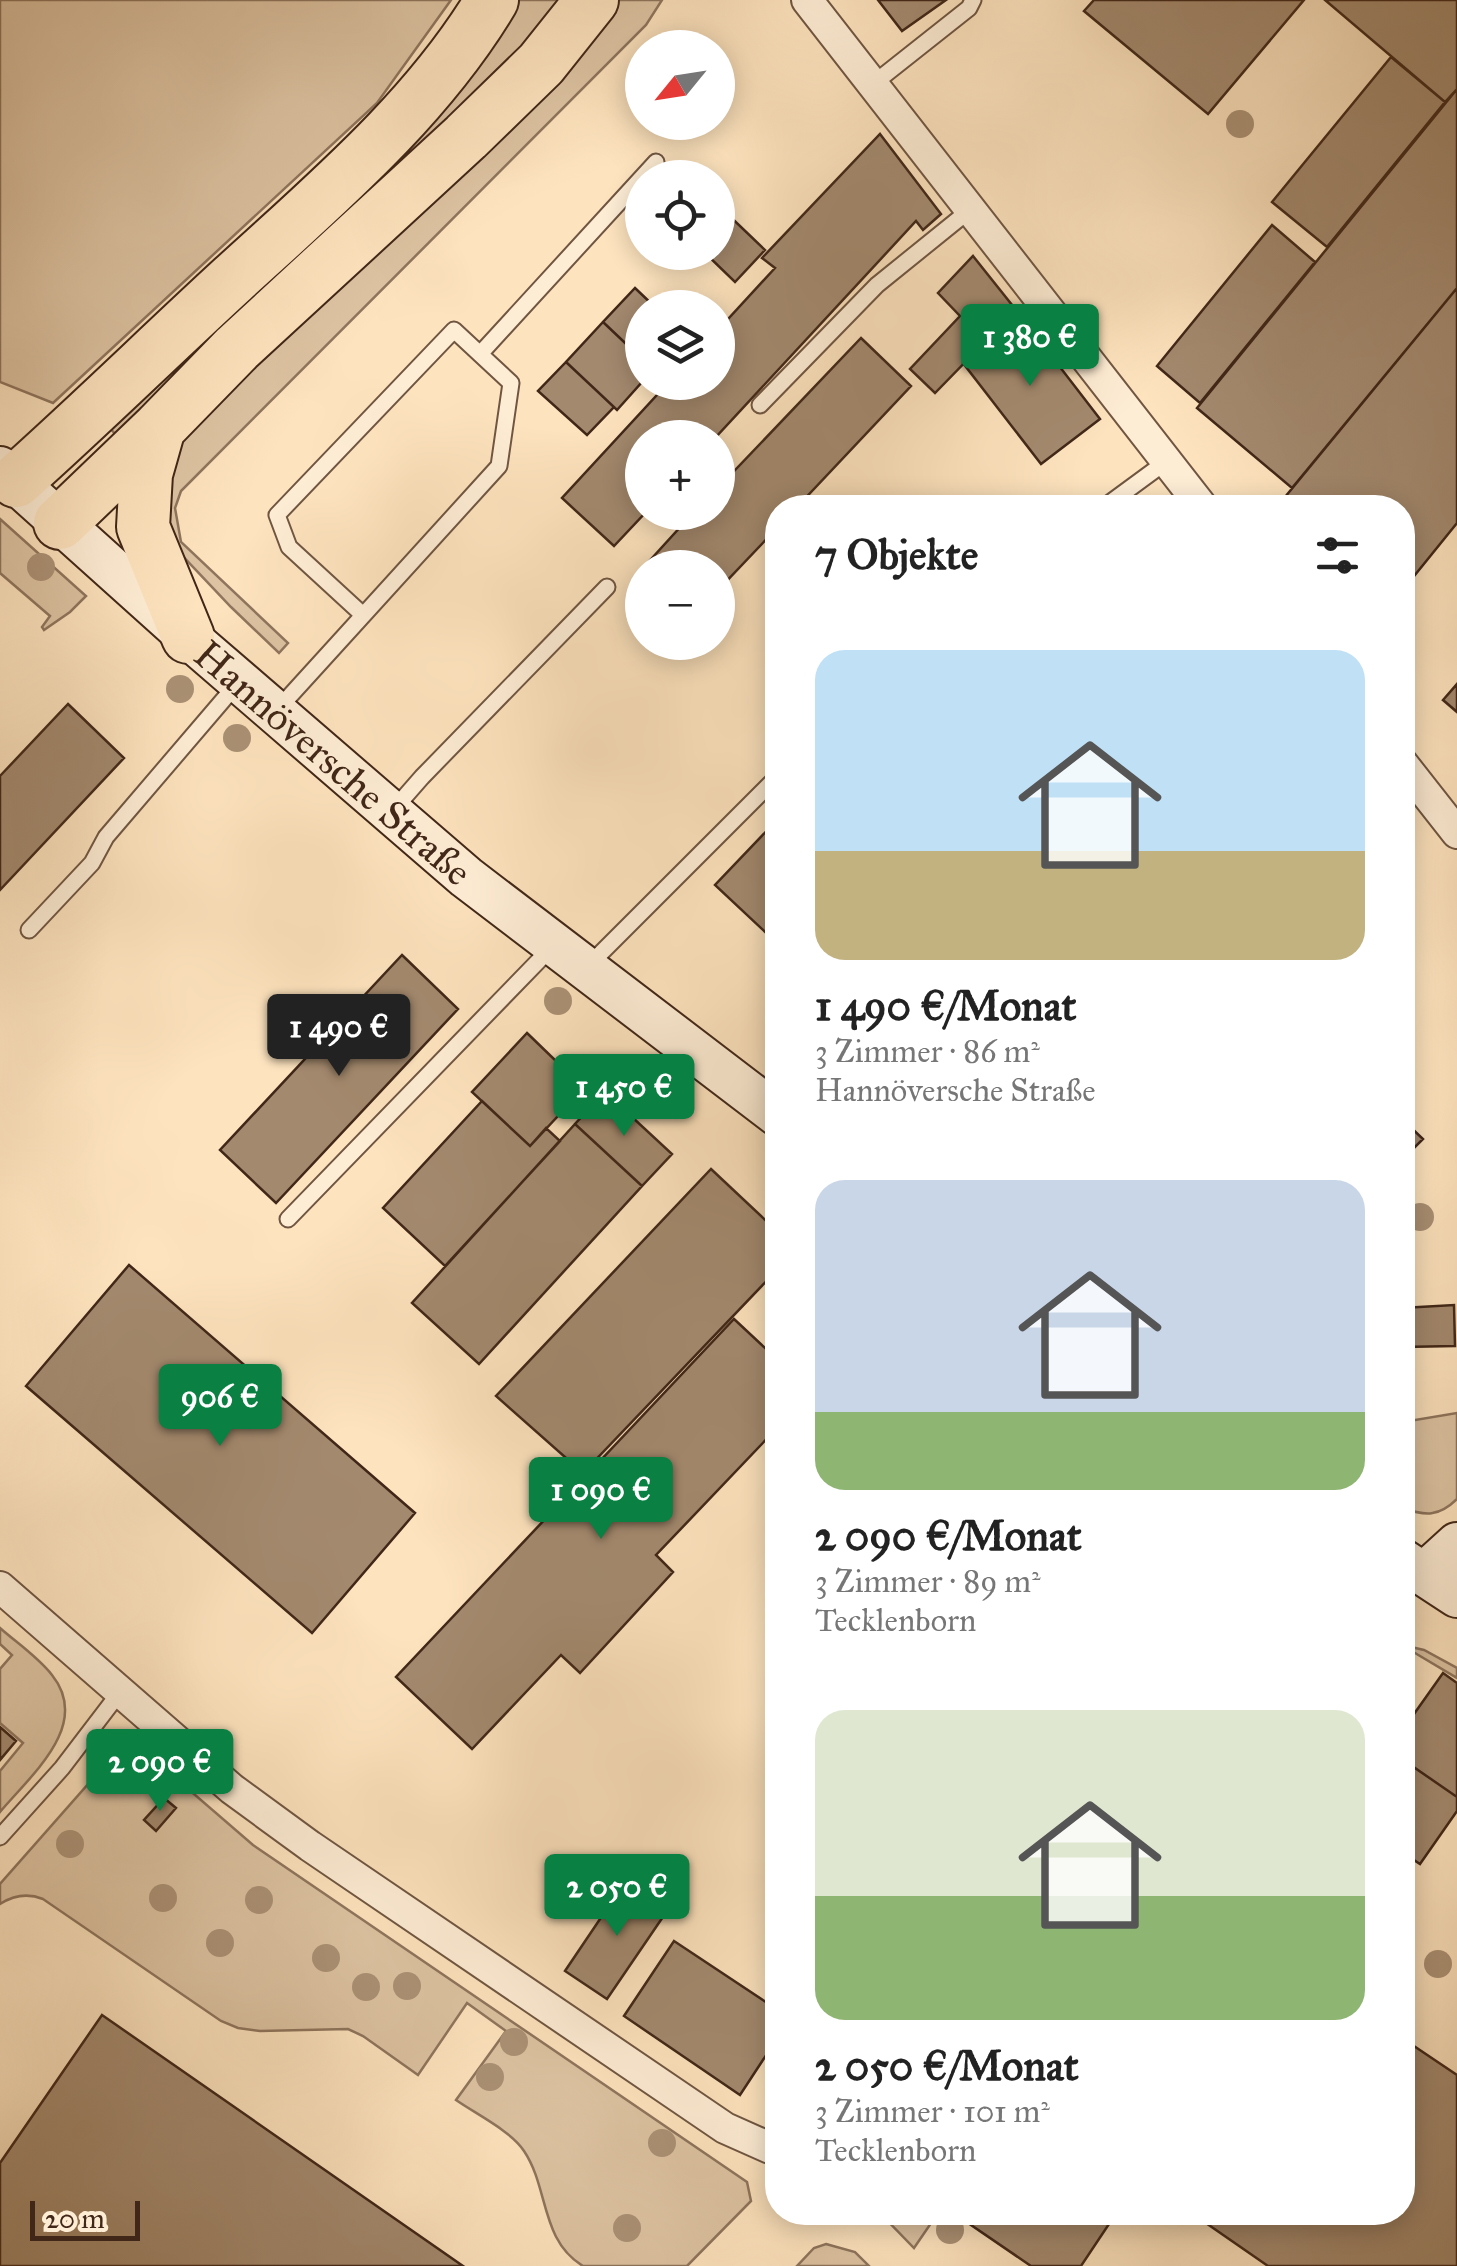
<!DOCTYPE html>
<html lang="de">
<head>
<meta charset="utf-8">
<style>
  :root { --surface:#fff; --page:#f6f6f6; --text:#222; --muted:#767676; --accent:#0b8043 }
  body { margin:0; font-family:"IM FELL Great Primer",serif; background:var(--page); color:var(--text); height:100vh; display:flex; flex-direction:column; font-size:38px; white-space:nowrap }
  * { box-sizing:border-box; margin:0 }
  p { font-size:32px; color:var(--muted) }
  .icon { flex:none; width:55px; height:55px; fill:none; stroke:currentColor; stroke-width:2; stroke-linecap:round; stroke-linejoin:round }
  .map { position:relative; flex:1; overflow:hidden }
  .drawer { position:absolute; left:765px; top:495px; width:650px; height:1730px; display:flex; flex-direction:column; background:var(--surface); border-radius:40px; box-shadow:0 5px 25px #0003 }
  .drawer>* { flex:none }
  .needle { width:65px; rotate:240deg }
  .controls { position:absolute; left:625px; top:30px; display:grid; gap:20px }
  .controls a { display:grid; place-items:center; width:110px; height:110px; border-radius:50%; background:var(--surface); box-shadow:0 5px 25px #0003; font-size:50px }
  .scale { position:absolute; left:30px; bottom:25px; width:110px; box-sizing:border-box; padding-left:10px; border:5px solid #412718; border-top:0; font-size:28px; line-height:35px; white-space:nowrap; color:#412718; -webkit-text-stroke:8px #feedd5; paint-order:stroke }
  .price { position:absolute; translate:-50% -85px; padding:0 22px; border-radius:10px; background:var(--accent); color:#fff; font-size:32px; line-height:65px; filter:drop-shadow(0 2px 5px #0008) }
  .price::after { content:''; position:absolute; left:50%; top:60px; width:30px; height:22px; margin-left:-15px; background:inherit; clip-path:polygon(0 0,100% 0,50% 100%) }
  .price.selected { background:#222; color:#fff }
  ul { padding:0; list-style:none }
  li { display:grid; align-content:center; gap:20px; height:530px; padding:0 50px }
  li span { display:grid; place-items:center; height:310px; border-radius:30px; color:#555 }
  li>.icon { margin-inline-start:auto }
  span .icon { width:180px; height:180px; fill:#fffc; stroke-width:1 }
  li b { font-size:42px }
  h2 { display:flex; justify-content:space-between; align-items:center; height:120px; padding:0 50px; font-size:42px }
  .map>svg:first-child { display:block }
  .green { fill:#ddc3a2; stroke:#8f755d; stroke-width:2.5 }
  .building { fill:#a3896e; stroke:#412718; stroke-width:2.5 }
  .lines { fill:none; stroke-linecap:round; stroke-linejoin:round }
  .lane-casing { stroke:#705642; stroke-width:19 }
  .street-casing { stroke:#705642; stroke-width:34 }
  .secondary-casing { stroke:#412718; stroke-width:46 }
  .highway-casing { stroke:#412718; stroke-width:56 }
  .lane { stroke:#feedd5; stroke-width:15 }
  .street { stroke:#feedd5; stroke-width:30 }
  .secondary { stroke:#feedd5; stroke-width:42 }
  .highway { stroke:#fde3be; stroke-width:52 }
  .tree { fill:#ab9175 }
  .labels { text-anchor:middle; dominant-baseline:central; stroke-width:9; stroke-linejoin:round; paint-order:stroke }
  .street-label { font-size:40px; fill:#412718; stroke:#feedd5 }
</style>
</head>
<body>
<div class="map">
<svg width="1457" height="2266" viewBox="0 0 1457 2266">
  <rect width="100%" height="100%" fill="#fde3be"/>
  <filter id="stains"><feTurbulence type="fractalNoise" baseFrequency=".002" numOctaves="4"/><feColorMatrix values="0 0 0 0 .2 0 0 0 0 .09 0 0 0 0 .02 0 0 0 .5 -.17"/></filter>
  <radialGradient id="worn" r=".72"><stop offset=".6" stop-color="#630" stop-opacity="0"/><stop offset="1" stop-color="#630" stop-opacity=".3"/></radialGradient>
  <path class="green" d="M0 0H451L377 103 53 403 0 382Z
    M515 0H567L549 25 120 440 110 428Z
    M618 0H662L646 25 181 491 175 508 181 542 288 643 279 653 231 607 178 551 167 513 177 440 551 77Z
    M0 519 86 596 70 612 44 630 42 627 50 616 0 573Z
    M1457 1413V1499C1439 1517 1425 1516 1403 1508V1422Z
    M0 1628C17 1643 38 1657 52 1675 92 1725 31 1775 0 1812V1771L23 1743 0 1723V1669L12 1655 0 1644Z
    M1411 1647 1424 1650 1457 1668V1678L1415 1653 1403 1656V1649Z
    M143 1750 253 1845 747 2182 751 2201 687 2266H583C540 2240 549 2188 524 2151 511 2131 476 2114 456 2100L506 2031 467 2003 418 2075 363 2036 348 2029 260 2031 238 2028 221 2021 43 1899C28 1893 14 1895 0 1904V1884L104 1766Z
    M880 2213H938L914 2248Z
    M826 2244 855 2252 869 2266H797L814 2248Z"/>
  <path class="building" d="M878 0H946L902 31Z
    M1094 0H1304L1208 114 1084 11Z
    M1325 0H1457V89L1445 102Z
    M1391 57 1445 102 1327 247 1272 202Z
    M1457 89V288L1292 488 1197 408Z
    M880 134 941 214 923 230 916 221 715 438H642V512H646L614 546 562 498 669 382H718V330L775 268 762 258Z
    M718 205 765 250 735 282 704 252H718Z
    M1272 225 1315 262 1200 403 1157 366Z
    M973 256 1016 310 935 393 910 369 960 316 938 293Z
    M635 288 656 308H642V359L603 322Z
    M1457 288V523L1402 591V508H1276Z
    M1016 310 1100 419 1041 464 963 363Z
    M603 322 642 359V382L617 410 566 362Z
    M861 338 911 386 796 508H778V527L718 590V568H643L694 512H718V488Z
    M566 362 614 407 587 435 538 391Z
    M1457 684V712L1443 700Z
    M68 704 124 758 0 890V776Z
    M778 819V944L715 885Z
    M402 955 458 1009 276 1203 220 1150Z
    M527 1033 584 1088 530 1146 472 1092Z
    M605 1092 672 1154 642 1186 575 1124Z
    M482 1101 530 1146 546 1128 560 1141 445 1266 383 1208Z
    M1402 1119 1423 1139 1402 1160Z
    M575 1124 642 1186 479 1364 412 1303Z
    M711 1169 778 1232V1269L583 1473 496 1396Z
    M129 1265 415 1513 312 1633 26 1386Z
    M1454 1305 1455 1346 1402 1347V1308Z
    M734 1319 778 1360V1427L656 1555 673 1572 580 1673 561 1655 472 1749 396 1677Z
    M778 1446V1467L767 1457Z
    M1443 1673 1457 1683V1797L1402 1759V1731Z
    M0 1727 16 1741 0 1760Z
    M1402 1759 1457 1797V1811L1420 1864 1402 1852Z
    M164 1798 176 1808 156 1831 144 1820Z
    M627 1879 669 1908 607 1999 565 1971Z
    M674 1941 778 2010V2037L740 2095 624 2016Z
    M102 2015 463 2266H0V2163Z
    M1402 2038 1457 2075V2266H1268L1190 2212H1402Z
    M952 2212H1117L1081 2266H1031Z"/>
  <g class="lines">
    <g class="lane-casing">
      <path id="lane" d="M873 84 969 8 973 0
        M480 354 656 162
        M760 405 877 285 971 209
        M1103 508 1167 461
        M278 709 499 466 511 383 454 330 277 515 289 547 363 615
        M394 809 422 777 607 587
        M29 930 92 863 106 837 236 685
        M589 965 778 776
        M288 1219 552 947
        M0 1837 62 1768 120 1692"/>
    </g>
    <g class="street-casing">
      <path id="street" d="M807 0 1203 508
        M1402 763 1457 833
        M0 1587 232 1789 310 1846 725 2128 770 2148H778"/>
    </g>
    <g class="secondary-casing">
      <g id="secondary">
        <path id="s1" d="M0 468 188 637 466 877 778 1115"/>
        <path d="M1402 1560 1457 1596"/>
        <path d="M1424 1574 1457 1544"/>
      </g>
    </g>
    <g class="highway-casing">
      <path id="highway" d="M159 428 146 474 143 527 188 637
        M16 481C90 415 160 346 233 279 326 194 427 109 492 0
        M60 523 159 428 237 348 466 137 541 64 592 0"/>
    </g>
    <use href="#lane" class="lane"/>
    <use href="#street" class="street"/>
    <use href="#secondary" class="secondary"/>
    <use href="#highway" class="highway"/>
  </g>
  <g class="tree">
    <circle cx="1240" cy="124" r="14"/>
    <circle cx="41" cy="567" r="14"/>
    <circle cx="180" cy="689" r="14"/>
    <circle cx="237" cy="738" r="14"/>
    <circle cx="558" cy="1001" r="14"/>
    <circle cx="1420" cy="1217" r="14"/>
    <circle cx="70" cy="1844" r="14"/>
    <circle cx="163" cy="1898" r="14"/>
    <circle cx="259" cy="1900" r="14"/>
    <circle cx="220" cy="1943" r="14"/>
    <circle cx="326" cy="1958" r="14"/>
    <circle cx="1438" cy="1964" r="14"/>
    <circle cx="407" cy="1986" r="14"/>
    <circle cx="366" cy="1987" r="14"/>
    <circle cx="514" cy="2042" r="14"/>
    <circle cx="490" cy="2077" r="14"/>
    <circle cx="662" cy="2143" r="14"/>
    <circle cx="627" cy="2228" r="14"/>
    <circle cx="950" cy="2230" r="14"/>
  </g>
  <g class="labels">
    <g class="street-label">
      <text stroke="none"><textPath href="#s1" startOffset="445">Hannöversche Straße</textPath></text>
    </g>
  </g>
  <rect width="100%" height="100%" filter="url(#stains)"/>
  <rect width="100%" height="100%" fill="url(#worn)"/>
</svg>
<div class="controls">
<a><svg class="needle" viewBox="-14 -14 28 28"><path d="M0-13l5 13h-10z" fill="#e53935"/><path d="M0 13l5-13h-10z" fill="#767676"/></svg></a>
<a><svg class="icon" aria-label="locate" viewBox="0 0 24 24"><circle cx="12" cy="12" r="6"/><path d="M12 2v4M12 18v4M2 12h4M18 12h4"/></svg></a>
<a><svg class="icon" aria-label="layers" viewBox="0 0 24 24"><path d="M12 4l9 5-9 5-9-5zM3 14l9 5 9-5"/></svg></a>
<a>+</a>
<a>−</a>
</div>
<div class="scale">20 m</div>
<b class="price" style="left:1030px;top:389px">1 380 €</b>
<b class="price selected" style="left:339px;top:1079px">1 490 €</b>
<b class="price" style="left:624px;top:1139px">1 450 €</b>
<b class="price" style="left:220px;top:1449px">906 €</b>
<b class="price" style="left:601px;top:1542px">1 090 €</b>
<b class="price" style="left:160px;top:1814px">2 090 €</b>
<b class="price" style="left:617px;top:1939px">2 050 €</b>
<section class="drawer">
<h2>7 Objekte<svg class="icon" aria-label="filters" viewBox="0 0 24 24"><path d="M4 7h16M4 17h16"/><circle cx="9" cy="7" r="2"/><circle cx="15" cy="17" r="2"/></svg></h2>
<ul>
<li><span style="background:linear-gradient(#bfe0f5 65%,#c2b280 0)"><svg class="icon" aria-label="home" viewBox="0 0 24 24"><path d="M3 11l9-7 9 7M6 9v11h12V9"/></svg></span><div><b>1 490 €/Monat</b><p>3 Zimmer · 86 m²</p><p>Hannöversche Straße</p></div></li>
<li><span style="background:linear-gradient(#c9d6e8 75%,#8fb573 0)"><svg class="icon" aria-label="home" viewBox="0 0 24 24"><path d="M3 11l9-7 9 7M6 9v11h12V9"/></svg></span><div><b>2 090 €/Monat</b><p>3 Zimmer · 89 m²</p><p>Tecklenborn</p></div></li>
<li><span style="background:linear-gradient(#dfe7d0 60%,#8fb573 0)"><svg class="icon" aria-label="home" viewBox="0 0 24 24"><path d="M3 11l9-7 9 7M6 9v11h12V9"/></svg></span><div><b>2 050 €/Monat</b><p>3 Zimmer · 101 m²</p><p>Tecklenborn</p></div></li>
</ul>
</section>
</div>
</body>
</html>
